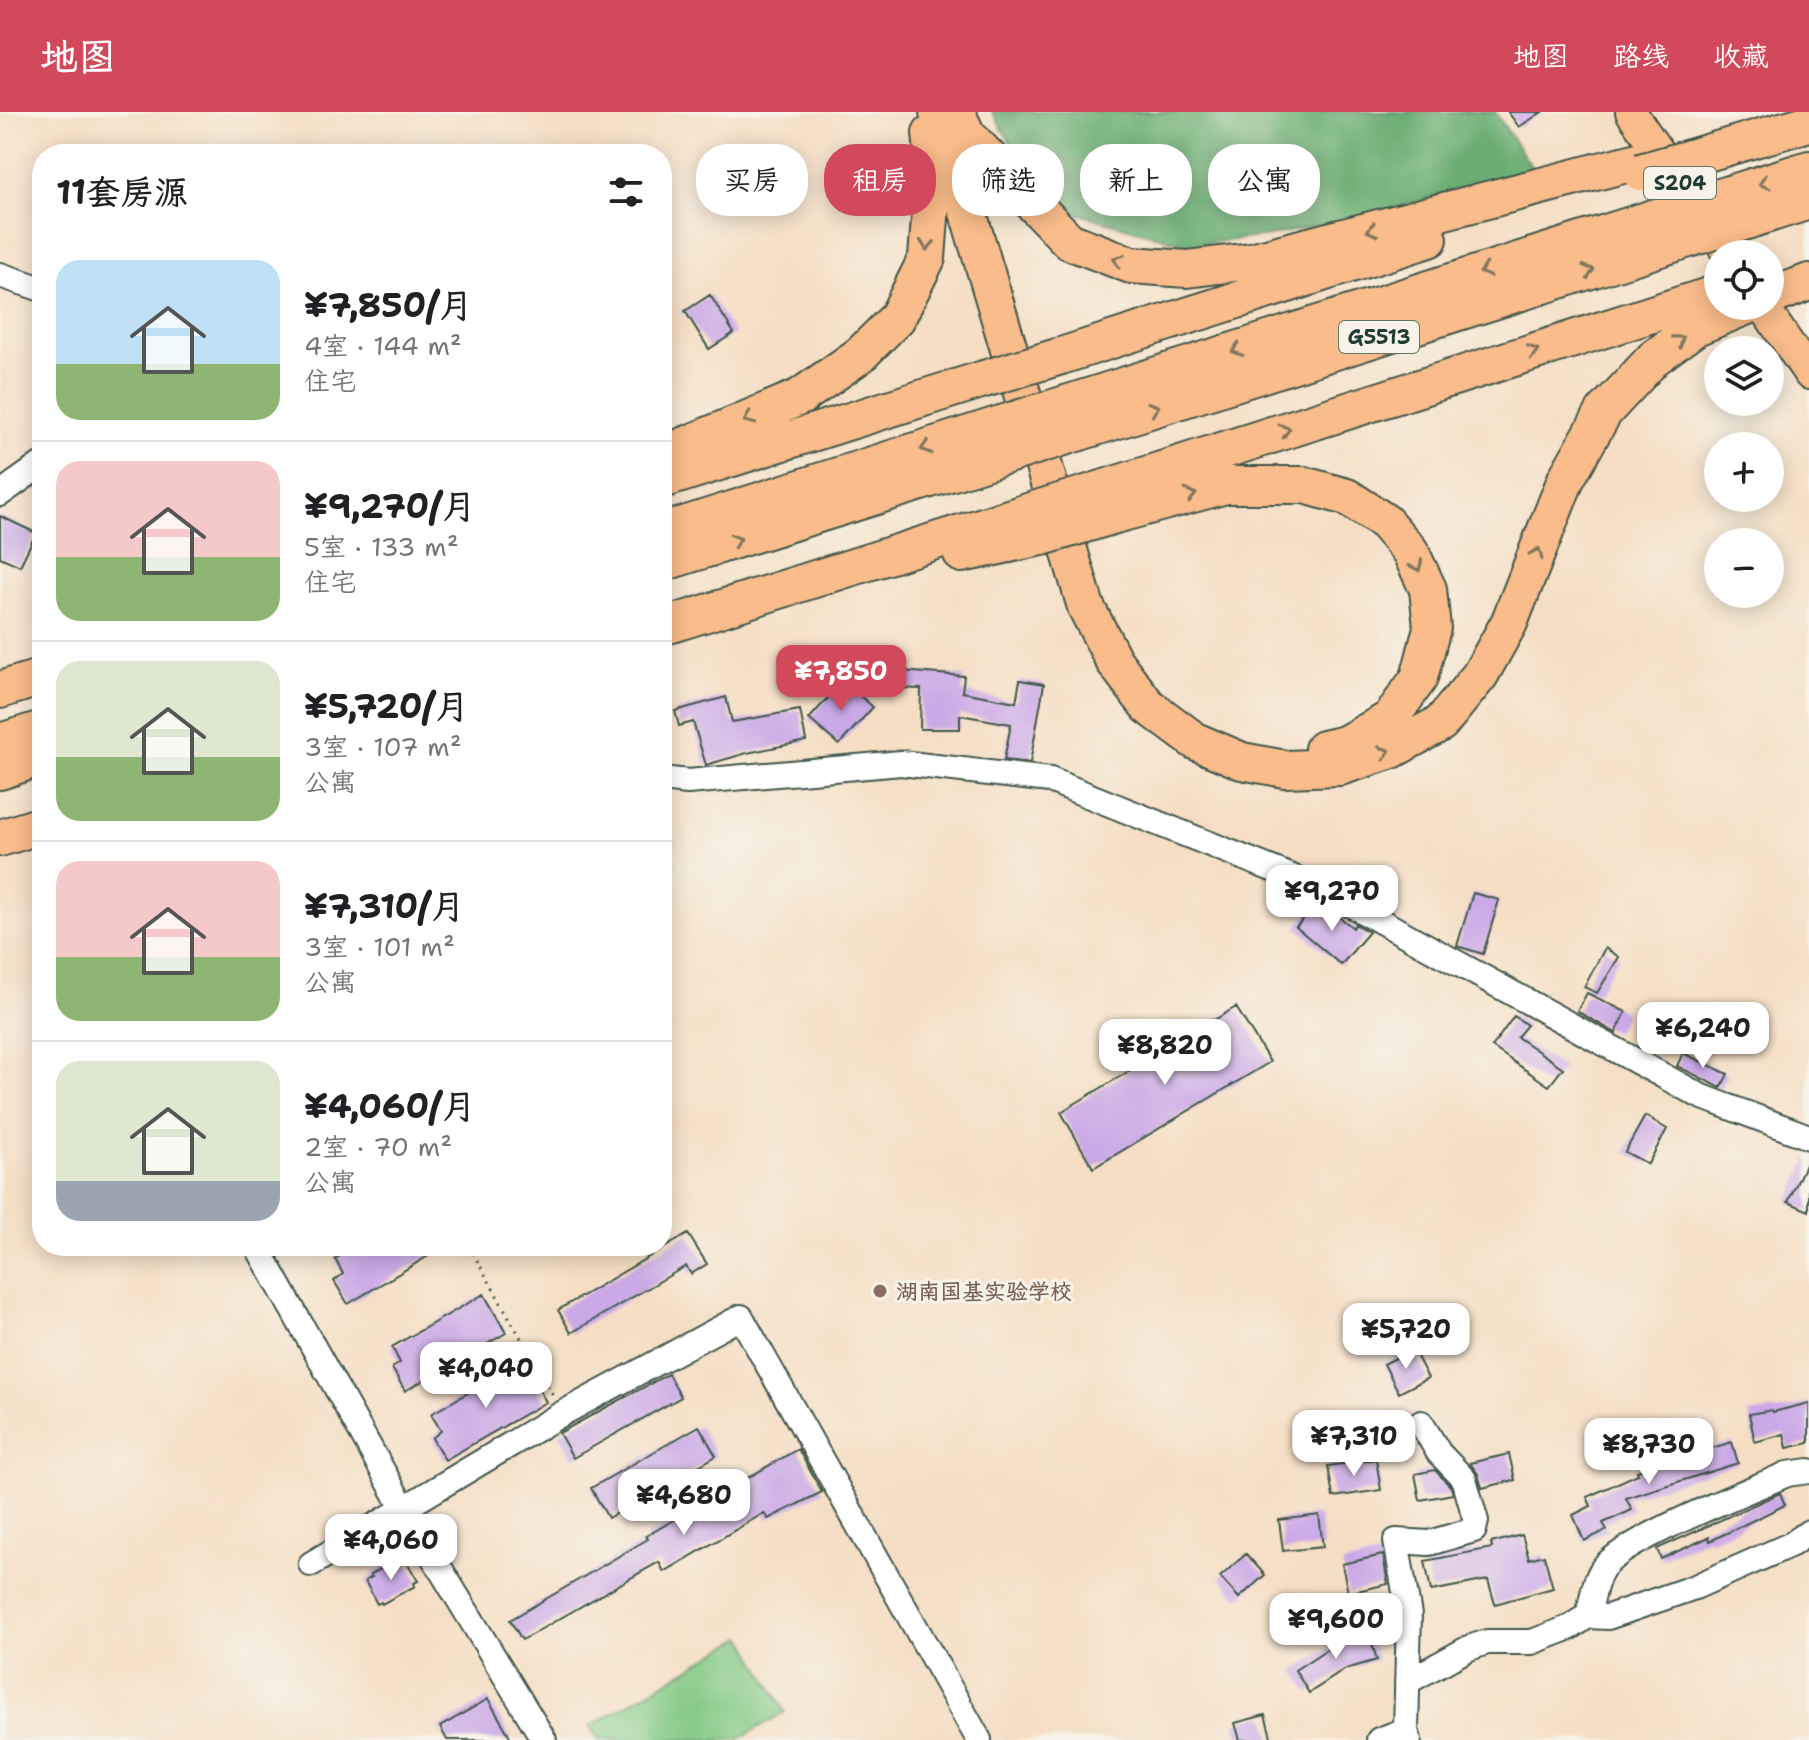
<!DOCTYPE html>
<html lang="zh">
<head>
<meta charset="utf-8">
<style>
  :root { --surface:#fff; --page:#f6f6f6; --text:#202124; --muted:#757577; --line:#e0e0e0; --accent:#d1495b }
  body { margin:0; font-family:"Shantell Sans","LXGW WenKai TC",sans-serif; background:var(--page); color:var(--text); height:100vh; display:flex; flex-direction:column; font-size:30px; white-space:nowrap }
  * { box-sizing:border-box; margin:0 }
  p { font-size:26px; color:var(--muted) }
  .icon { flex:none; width:44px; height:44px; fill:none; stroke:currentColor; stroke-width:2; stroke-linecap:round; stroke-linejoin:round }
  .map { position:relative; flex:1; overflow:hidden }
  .panel { position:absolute; left:32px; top:32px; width:640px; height:1112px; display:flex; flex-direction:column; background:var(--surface); border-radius:32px; box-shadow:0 4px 20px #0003 }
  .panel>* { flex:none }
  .hud { position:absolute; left:696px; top:32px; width:760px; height:72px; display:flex; gap:16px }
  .controls { position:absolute; left:1704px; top:128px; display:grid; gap:16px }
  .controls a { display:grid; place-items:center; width:80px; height:80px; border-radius:50%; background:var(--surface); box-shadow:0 4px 20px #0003; font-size:40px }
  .price { position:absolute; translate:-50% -68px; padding:0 18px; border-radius:16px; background:#fff; color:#222; font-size:26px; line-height:52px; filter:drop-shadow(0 2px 4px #0008) }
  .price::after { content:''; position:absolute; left:50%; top:48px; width:24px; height:18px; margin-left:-12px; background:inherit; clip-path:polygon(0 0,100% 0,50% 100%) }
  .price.current { background:var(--accent); color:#fff }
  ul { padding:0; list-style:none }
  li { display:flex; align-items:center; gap:24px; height:200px; padding:0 24px }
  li+li { border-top:2px solid var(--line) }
  li span { display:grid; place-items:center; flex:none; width:224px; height:160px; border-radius:24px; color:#555 }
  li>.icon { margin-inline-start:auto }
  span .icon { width:96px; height:96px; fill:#fffc; stroke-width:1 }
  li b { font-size:34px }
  h2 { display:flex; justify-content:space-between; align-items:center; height:96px; padding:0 24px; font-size:34px }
  .chip { padding:0 28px; border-radius:32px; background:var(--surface); box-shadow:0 4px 20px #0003; font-size:28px; line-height:72px }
  .chip.current { background:var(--accent); color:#fff }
  header { display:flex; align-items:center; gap:48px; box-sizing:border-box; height:112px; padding:0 40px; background:var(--accent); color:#fff }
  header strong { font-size:38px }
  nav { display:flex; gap:44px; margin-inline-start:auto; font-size:28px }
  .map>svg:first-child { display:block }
  .green { fill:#82c985; stroke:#50835c; stroke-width:2 }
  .forest { fill:#69ad72; stroke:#447553; stroke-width:2 }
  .building { fill:#caa9e7 }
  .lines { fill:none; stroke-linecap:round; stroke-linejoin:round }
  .minor-casing { stroke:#3f554a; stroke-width:28 }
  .major-casing { stroke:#3f554a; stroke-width:34 }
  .highway-casing { stroke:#3f554a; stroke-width:40 }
  .path { stroke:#3f554a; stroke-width:3; stroke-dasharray:2 6; stroke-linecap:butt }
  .minor { stroke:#fff; stroke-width:24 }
  .major { stroke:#f9bc8a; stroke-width:30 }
  .highway { stroke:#f9bc8a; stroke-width:36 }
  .highway-bridge-casing { stroke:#3f554a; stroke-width:40; stroke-linecap:butt }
  .highway-bridge { stroke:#f9bc8a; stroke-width:36 }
  .oneway { stroke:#81765b }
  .education-dot { fill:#8d6e63; stroke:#f7f3e8; stroke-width:3 }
  .labels { text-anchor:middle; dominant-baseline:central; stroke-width:6; stroke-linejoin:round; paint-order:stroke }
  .shield { fill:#f7f3e8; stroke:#60746a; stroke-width:2 }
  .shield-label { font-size:20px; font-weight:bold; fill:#1f3d34 }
  .education-label { font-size:22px; font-weight:bold; fill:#785e54; stroke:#f7f3e8; text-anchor:start }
</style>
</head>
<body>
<header>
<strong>地图</strong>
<nav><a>地图</a><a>路线</a><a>收藏</a></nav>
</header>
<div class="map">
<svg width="1809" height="1628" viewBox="0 0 1809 1628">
  <rect width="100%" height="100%" fill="#f7f3e8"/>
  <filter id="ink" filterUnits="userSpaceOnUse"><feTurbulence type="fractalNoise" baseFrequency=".0125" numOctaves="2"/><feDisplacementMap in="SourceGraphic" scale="16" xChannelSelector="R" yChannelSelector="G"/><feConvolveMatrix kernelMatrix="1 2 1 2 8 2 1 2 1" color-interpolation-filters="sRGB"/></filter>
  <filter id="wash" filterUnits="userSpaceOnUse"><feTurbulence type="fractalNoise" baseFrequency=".006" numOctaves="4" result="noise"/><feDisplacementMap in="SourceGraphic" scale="32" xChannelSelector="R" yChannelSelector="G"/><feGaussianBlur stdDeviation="1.8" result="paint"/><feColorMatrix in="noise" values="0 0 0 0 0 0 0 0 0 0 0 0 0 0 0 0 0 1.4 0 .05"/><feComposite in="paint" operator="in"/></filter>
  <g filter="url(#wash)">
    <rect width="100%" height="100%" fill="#f5dec4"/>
    <path class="green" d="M743 1525 785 1600 737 1628H599L590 1614Z"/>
    <path class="forest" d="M992 0H1495L1532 56 1386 99 1269 124 1188 133 1073 100 1028 59Z"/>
    <g id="blocks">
      <path class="building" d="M1508 0H1542L1519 15Z
        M710 183 734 221 709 237 685 199Z
        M0 404 36 421 20 454 0 445Z
        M900 559 964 564 962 580 1016 590 1020 568 1044 572 1030 651 1004 648 1011 612 960 603V617H920L921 577 899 576Z
        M843 569 873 595 839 633 809 607Z
        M726 585 732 610 800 598 806 629 747 641 706 653 693 610 679 614 675 599Z
        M1473 781 1499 788 1483 842 1457 834Z
        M1317 791 1337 803 1353 816 1355 812 1369 820 1341 853 1296 815Z
        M1605 836 1619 845 1597 881 1584 875Z
        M1587 881 1626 900 1616 921 1577 899Z
        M1236 895 1270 950 1093 1056 1061 1000Z
        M1514 904 1527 913 1517 925 1563 956 1549 974 1492 935Z
        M1683 941 1728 962 1721 976 1677 954Z
        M1645 1004 1667 1017 1648 1052 1625 1040Z
        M1809 1044V1099L1788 1090Z
        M688 1122 707 1152 691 1162 686 1154 571 1221 558 1198Z
        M357 1134H445L348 1192 334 1169 343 1162 335 1147Z
        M484 1182 506 1221 405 1279 392 1256 400 1251 392 1235Z
        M1413 1237 1428 1266 1399 1281 1384 1252Z
        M523 1249 546 1290 445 1348 432 1326 441 1319 431 1302Z
        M668 1262 681 1285 573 1346 559 1321Z
        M1809 1291V1331L1787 1336 1784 1322 1755 1330 1749 1302 1772 1298 1773 1300Z
        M699 1314 716 1344 608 1406 591 1376Z
        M1732 1330 1738 1351 1626 1386 1632 1398 1603 1411 1607 1418 1584 1429 1573 1403 1591 1394 1587 1385 1638 1362 1637 1359Z
        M798 1337 822 1380 768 1407 764 1401 664 1460 659 1450 522 1528 510 1508 648 1427 646 1424Z
        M1509 1342 1515 1368 1482 1376 1478 1362 1470 1351Z
        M1376 1347 1381 1378 1333 1385 1328 1354Z
        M1435 1358 1451 1375 1453 1382 1420 1388 1415 1362Z
        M1780 1381 1785 1393 1710 1429 1709 1425 1661 1447 1657 1437Z
        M1319 1403 1323 1435 1283 1439 1279 1408Z
        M1522 1423 1529 1447 1544 1443 1553 1476 1495 1492 1488 1468 1431 1479 1425 1449 1492 1436 1491 1431Z
        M1246 1442 1265 1463 1239 1486 1220 1465Z
        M1383 1443 1388 1472 1348 1481 1342 1452Z
        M405 1447 418 1469 414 1471 415 1474 382 1492 381 1490 377 1492 365 1469 372 1465 370 1463 395 1449 397 1452Z
        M1369 1522 1377 1548 1346 1557 1309 1581 1295 1558 1335 1532Z
        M488 1587 512 1628H447L440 1615Z
        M1265 1603 1272 1628H1240L1235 1611Z"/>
    </g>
  </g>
  <g filter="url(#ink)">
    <use href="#blocks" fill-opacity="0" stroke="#3f554a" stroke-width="2"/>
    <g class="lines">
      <g class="minor-casing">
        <path id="minor" d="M0 163 42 177
          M0 382 42 352
          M662 667 688 670 901 651 1050 668 1322 777 1700 984 1809 1025
          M257 1134 404 1397 544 1628
          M311 1452 563 1301 741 1205 979 1628
          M1588 1504 1608 1505 1695 1475 1792 1432 1809 1420
          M1407 1570 1469 1536 1487 1530H1532L1571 1515 1588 1504C1592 1489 1594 1469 1603 1456 1624 1427 1749 1379 1787 1362L1809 1359
          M1379 1628 1406 1618
          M1409 1628 1406 1618 1409 1503 1396 1429 1429 1431 1474 1418 1476 1409 1464 1367 1439 1341 1421 1311"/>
      </g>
      <g class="major-casing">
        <path id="major" d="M1631 0 1728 142
          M1763 194 1809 262"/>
      </g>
      <g class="highway-casing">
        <path id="highway" d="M938 0 1086 495 1114 549 1148 594 1195 629 1242 649 1285 657 1340 655 1392 638 1441 611 1480 563 1509 511 1566 367 1604 300 1654 246 1696 215 1747 194
          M956 0 967 23 1069 129 1131 153 1187 157 1251 149 1638 49
          M1690 46 1809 11
          M1720 85 1809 57
          M1737 112 1809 89
          M1770 185 1809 170
          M1061 244 1429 127
          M1069 291 1666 102
          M1080 320 1679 130
          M662 343 800 285 860 243 897 206 927 146 934 53 931 21
          M662 368 984 267
          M1105 376 1718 181
          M1115 403 1226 373H1304L1347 385 1385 410 1410 439 1428 477 1432 516 1419 566 1390 607 1345 632 1323 637
          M662 420 1001 312
          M962 442 1042 425
          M662 451 1007 343
          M662 515 1037 397
          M0 578 42 565
          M0 630 42 617
          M0 659 42 645
          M0 726 42 713"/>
      </g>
      <path class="path" d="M469 1134 553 1283"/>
      <use href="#minor" class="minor"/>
      <use href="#major" class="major"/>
      <use href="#highway" class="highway"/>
      <g class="highway-bridge-casing">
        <path id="highway-bridge" d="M1640 60 1690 46
          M1666 102 1720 85
          M1679 130 1737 112
          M984 267 1061 244
          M1001 312 1069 291
          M1007 343 1080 320
          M1037 397 1105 376
          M1042 425 1115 403"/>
      </g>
      <use href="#highway-bridge" class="highway-bridge"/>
    </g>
    <defs><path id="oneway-chevron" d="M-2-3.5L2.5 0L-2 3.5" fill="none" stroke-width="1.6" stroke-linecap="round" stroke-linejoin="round" transform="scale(2)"/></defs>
    <g class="oneway">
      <use href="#oneway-chevron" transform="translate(1764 71) rotate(162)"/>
      <use href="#oneway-chevron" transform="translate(1372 118) rotate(165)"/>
      <use href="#oneway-chevron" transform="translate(927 133) rotate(95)"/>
      <use href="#oneway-chevron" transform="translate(1118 148) rotate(-158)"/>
      <use href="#oneway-chevron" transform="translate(1485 159) rotate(162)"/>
      <use href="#oneway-chevron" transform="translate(1589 159) rotate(-18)"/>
      <use href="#oneway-chevron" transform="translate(1679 228) rotate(-37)"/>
      <use href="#oneway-chevron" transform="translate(1237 238) rotate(162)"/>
      <use href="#oneway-chevron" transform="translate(1533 239) rotate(-17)"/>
      <use href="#oneway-chevron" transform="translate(1154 296) rotate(-18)"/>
      <use href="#oneway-chevron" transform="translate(749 307) rotate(156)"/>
      <use href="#oneway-chevron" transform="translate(1285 318) rotate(-18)"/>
      <use href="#oneway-chevron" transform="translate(926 336) rotate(162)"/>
      <use href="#oneway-chevron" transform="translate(1191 383) rotate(-15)"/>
      <use href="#oneway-chevron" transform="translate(736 428) rotate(-17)"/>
      <use href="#oneway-chevron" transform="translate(1537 441) rotate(-68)"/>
      <use href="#oneway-chevron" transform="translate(1417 454) rotate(65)"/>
      <use href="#oneway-chevron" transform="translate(1385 640) rotate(-21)"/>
    </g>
  </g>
  <circle class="education-dot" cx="880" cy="1179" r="8"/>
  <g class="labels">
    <g class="shield">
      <rect x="1644" y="55" width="72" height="32" rx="6"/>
      <rect x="1339" y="209" width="80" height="32" rx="6"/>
    </g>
    <g class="shield-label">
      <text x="1680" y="71">S204</text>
      <text x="1379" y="225">G5513</text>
    </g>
    <g class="education-label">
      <text x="896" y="1179">湖南国基实验学校</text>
    </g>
  </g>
</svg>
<div class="controls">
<a><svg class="icon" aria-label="locate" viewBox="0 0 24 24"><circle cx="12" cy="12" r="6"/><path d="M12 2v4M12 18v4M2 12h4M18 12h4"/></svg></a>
<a><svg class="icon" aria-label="layers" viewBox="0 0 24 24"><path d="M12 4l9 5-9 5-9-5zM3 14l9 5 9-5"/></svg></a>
<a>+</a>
<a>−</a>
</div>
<b class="price current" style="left:841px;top:601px">¥7,850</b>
<b class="price" style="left:1332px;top:821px">¥9,270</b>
<b class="price" style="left:1703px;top:958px">¥6,240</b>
<b class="price" style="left:1165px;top:975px">¥8,820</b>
<b class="price" style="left:1406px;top:1259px">¥5,720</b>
<b class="price" style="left:486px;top:1298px">¥4,040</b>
<b class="price" style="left:1354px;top:1366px">¥7,310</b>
<b class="price" style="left:1649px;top:1374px">¥8,730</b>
<b class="price" style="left:684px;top:1425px">¥4,680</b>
<b class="price" style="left:391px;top:1470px">¥4,060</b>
<b class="price" style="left:1336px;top:1549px">¥9,600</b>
<div class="hud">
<a class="chip">买房</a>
<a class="chip current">租房</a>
<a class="chip">筛选</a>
<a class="chip">新上</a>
<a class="chip">公寓</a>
</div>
<section class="panel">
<h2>11套房源<svg class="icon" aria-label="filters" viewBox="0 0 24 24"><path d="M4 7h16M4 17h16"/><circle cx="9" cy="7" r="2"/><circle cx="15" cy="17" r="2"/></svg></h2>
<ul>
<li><span style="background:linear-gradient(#bfe0f5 65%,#8fb573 0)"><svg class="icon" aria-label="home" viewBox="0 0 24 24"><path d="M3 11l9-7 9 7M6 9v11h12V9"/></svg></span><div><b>¥7,850/月</b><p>4室 · 144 m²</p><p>住宅</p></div></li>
<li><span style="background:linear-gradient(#f6c9c9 60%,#8fb573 0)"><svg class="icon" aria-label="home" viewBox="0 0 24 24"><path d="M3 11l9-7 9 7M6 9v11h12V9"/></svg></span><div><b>¥9,270/月</b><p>5室 · 133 m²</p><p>住宅</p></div></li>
<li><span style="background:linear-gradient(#dfe7d0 60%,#8fb573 0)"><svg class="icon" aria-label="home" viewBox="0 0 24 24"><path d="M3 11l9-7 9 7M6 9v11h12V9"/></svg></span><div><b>¥5,720/月</b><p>3室 · 107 m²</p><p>公寓</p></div></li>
<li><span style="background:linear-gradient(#f6c9c9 60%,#8fb573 0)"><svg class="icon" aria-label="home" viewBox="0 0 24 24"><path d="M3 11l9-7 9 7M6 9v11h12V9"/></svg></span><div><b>¥7,310/月</b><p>3室 · 101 m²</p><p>公寓</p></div></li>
<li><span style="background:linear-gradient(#dfe7d0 75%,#9aa5b1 0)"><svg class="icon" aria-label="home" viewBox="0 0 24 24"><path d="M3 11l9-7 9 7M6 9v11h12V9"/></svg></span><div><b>¥4,060/月</b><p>2室 · 70 m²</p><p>公寓</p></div></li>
</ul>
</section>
</div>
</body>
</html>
